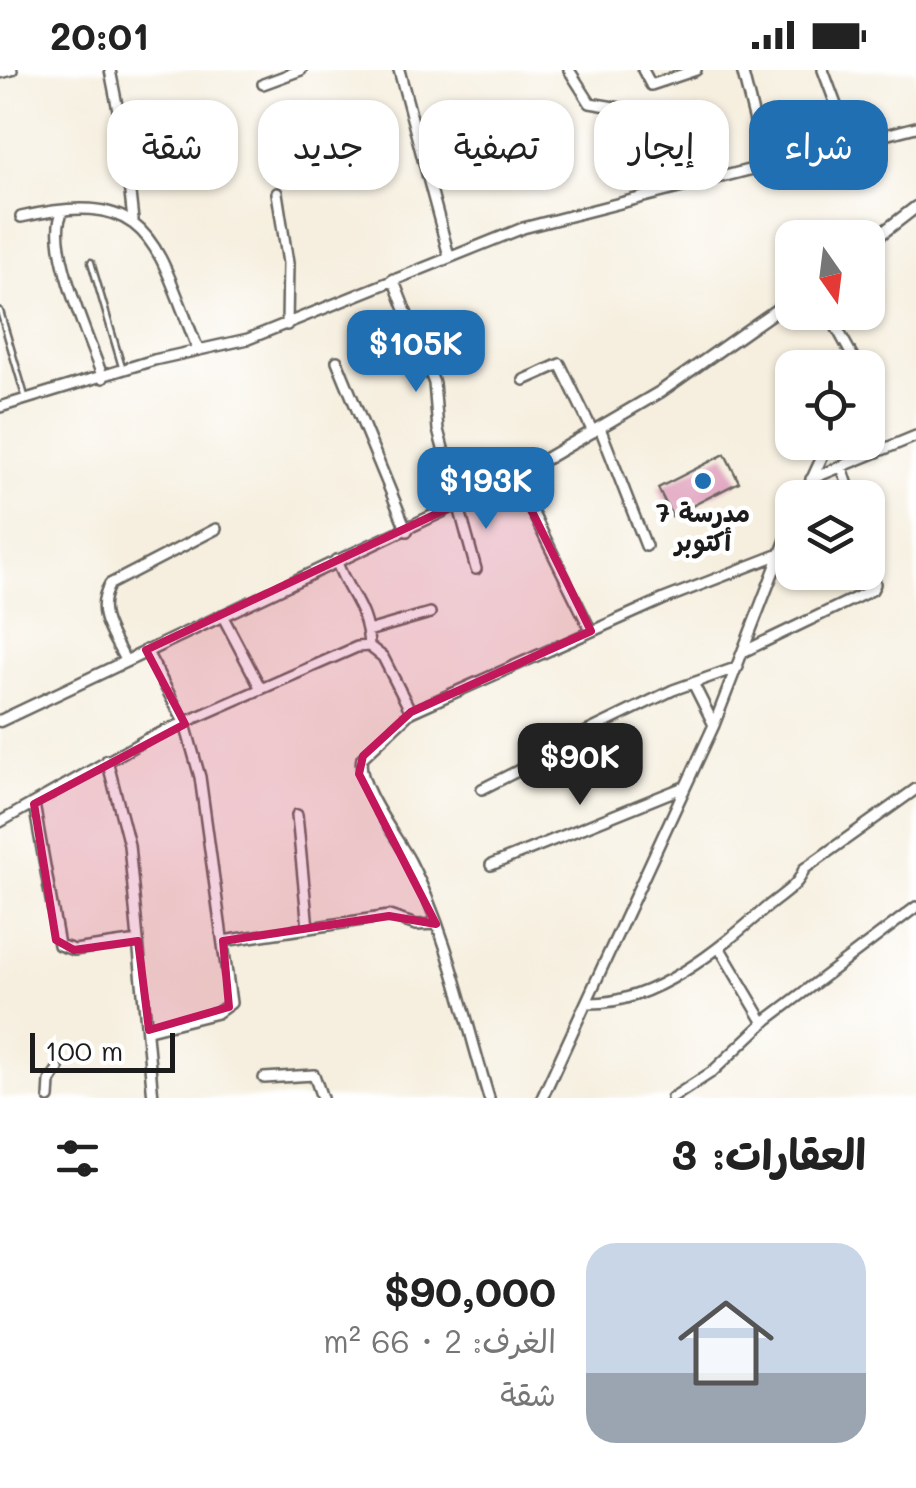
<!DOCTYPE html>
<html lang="ar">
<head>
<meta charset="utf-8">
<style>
  :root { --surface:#fff; --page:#f2f2f2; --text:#222; --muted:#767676; --line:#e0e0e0; --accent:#1f6fb2 }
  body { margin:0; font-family:Mali,"Playpen Sans Arabic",sans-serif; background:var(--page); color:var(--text); direction:rtl; height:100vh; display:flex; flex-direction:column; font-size:38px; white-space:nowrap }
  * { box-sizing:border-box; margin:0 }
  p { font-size:32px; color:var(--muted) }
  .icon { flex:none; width:55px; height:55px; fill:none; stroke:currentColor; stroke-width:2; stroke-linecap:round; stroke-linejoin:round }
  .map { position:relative; height:1028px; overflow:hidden; direction:ltr }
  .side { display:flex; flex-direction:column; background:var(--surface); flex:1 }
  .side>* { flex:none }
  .banner { position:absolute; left:30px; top:30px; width:858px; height:90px; direction:rtl; display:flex; gap:20px }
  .needle { width:65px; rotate:166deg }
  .buttons { position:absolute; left:775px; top:150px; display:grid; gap:20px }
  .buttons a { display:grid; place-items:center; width:110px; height:110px; border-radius:20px; background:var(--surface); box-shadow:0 2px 8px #0004; font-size:50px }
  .scale { position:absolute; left:30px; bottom:25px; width:145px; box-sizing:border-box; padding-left:10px; border:5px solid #1c1c1c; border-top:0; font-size:28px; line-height:35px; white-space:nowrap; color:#1c1c1c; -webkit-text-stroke:8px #fff; paint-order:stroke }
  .price { position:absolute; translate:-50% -85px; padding:0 22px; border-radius:20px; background:var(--accent); color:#fff; font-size:32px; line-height:65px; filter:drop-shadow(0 2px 5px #0008) }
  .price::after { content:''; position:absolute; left:50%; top:60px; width:30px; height:22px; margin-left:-15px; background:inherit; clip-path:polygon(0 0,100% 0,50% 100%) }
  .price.current { background:#222; color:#fff }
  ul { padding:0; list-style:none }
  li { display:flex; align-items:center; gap:30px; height:250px; padding:0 50px }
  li+li { border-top:2px solid var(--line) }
  li span { display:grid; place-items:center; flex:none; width:280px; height:200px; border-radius:30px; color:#555 }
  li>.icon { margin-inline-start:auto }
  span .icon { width:120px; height:120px; fill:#fffc; stroke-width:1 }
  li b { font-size:42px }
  h2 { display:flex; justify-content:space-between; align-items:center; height:120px; padding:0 50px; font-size:42px }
  .pill { padding:0 35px; border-radius:30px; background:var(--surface); box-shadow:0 2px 8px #0004; font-size:35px; line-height:90px }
  .pill.current { background:var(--accent); color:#fff }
  .status { display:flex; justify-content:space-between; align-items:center; height:70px; padding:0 50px; background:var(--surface); direction:ltr }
  .status svg { height:28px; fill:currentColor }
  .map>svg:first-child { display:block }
  .building { fill:#e0a2bd }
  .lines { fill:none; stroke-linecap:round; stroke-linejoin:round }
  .service-casing { stroke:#686660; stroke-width:9 }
  .minor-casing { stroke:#686660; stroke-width:14 }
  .tertiary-casing { stroke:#686660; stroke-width:15 }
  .service { stroke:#fff; stroke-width:4 }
  .minor { stroke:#fff; stroke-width:9 }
  .tertiary { stroke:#fff; stroke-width:10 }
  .marked { fill:#c2185b; fill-opacity:0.2; stroke:#c2185b; stroke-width:8; stroke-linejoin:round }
  .poi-dot { fill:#1f6fb2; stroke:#fff; stroke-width:4 }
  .labels { text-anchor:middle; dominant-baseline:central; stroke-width:9; stroke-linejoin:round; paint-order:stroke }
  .poi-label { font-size:25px; font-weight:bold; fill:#1c1c1c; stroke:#fff }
</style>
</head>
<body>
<div class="status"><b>20:01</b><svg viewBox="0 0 49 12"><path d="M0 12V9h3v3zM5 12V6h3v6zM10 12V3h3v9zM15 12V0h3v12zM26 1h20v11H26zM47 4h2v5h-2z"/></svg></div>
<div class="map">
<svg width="916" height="1028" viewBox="0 0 916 1028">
  <rect width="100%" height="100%" fill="#fff"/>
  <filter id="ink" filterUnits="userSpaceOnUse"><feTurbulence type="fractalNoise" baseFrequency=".01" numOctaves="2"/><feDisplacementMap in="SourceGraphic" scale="20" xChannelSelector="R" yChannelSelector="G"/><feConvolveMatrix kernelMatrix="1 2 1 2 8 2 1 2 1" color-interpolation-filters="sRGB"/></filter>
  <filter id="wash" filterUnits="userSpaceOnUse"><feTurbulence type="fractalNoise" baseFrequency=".0048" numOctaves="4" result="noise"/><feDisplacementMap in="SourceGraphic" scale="40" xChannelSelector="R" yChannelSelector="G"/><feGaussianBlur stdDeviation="2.25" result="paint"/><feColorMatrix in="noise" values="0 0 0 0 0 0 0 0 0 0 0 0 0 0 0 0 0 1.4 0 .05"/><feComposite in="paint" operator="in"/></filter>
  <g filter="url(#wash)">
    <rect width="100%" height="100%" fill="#f6efdf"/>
    <g id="blocks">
      <path class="building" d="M725 384 739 412 672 446 658 418Z"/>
    </g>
  </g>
  <g filter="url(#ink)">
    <use href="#blocks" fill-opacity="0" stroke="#686660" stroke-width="2.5"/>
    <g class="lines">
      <g class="service-casing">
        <path id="service" d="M91 192 122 297
          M0 241 25 326"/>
      </g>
      <g class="minor-casing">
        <path id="minor" d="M110 0 124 70 133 150
          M399 0 449 186
          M569 0 590 33 626 39 649 79 662 122
          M643 0 651 15 696 0
          M742 0 766 95
          M823 0 851 75
          M0 3 12 0
          M263 14 301 0
          M277 123 288 193 287 255
          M63 142C44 170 91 274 103 308
          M21 147C155 116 155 177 198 279
          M393 209 434 313 438 360 476 499
          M828 242 859 298
          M337 291 407 461
          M524 310 560 294 593 362
          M0 337 154 290 248 269 523 158 916 57
          M600 358 646 476
          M842 397 852 428
          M515 407 591 561
          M811 409 916 366
          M803 428 829 372
          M336 490C348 525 367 536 369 576
          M222 545 261 619
          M368 561 430 543
          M146 580 185 654 200 707 231 933 217 943 149 960
          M745 581 872 520 875 514 868 471
          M125 590C112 564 93 542 110 514L216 459
          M693 613 714 655
          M107 690 129 775 153 1028
          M482 719 535 692 543 683 673 620 738 597
          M34 734 59 875 74 880 138 871
          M297 745 308 858
          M0 752 147 669 357 577 369 576 383 587 411 642
          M491 795 684 717
          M223 871 389 846 416 855 436 854
          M719 877 764 953
          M589 933C655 934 720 878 767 837 782 824 798 817 804 799L916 719
          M264 1008 314 1005 322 1028
          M49 1028 50 1011 58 999
          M489 1028C465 949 448 864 410 791 397 767 355 713 362 688L411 642 664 529 780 484
          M542 1028 714 655 792 454
          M672 1028 712 1002 768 949 916 837"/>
      </g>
      <g class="tertiary-casing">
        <path id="tertiary" d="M868 174 916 137
          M0 651 515 407 660 322 792 229"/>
      </g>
      <use href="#service" class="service"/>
      <use href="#minor" class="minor"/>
      <use href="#tertiary" class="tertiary"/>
    </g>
  </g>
  <path class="marked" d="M515 407 591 561 411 642 363 686 359 704 436 854 389 846 223 871 229 937 149 960 138 871 74 880 56 870 34 734 185 654 146 580Z"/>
  <circle class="poi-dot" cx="703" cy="411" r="10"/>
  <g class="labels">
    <g class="poi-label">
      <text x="703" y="442">مدرسة 7<tspan x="703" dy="29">أكتوبر</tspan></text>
    </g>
  </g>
</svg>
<div class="buttons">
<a><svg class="needle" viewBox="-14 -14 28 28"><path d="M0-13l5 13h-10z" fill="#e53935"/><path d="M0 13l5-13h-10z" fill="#767676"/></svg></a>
<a><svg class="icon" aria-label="locate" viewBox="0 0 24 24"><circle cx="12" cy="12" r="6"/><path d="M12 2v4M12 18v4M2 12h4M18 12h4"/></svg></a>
<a><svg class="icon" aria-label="layers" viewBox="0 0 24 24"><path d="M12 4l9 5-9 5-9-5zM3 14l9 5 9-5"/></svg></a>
</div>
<div class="scale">100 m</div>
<b class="price" style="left:416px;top:325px">$105K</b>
<b class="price" style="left:486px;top:462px">$193K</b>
<b class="price current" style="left:580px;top:738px">$90K</b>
<div class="banner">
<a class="pill current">شراء</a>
<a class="pill">إيجار</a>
<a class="pill">تصفية</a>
<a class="pill">جديد</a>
<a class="pill">شقة</a>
</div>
</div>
<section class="side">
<h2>العقارات: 3<svg class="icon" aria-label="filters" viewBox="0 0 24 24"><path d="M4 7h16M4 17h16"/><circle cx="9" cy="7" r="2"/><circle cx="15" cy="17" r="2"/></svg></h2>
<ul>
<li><span style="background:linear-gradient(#c9d6e8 65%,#9aa5b1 0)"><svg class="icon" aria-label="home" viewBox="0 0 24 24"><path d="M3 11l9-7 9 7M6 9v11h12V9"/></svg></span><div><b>$90,000</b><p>الغرف: 2 · 66 m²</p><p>شقة</p></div></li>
</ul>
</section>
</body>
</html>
